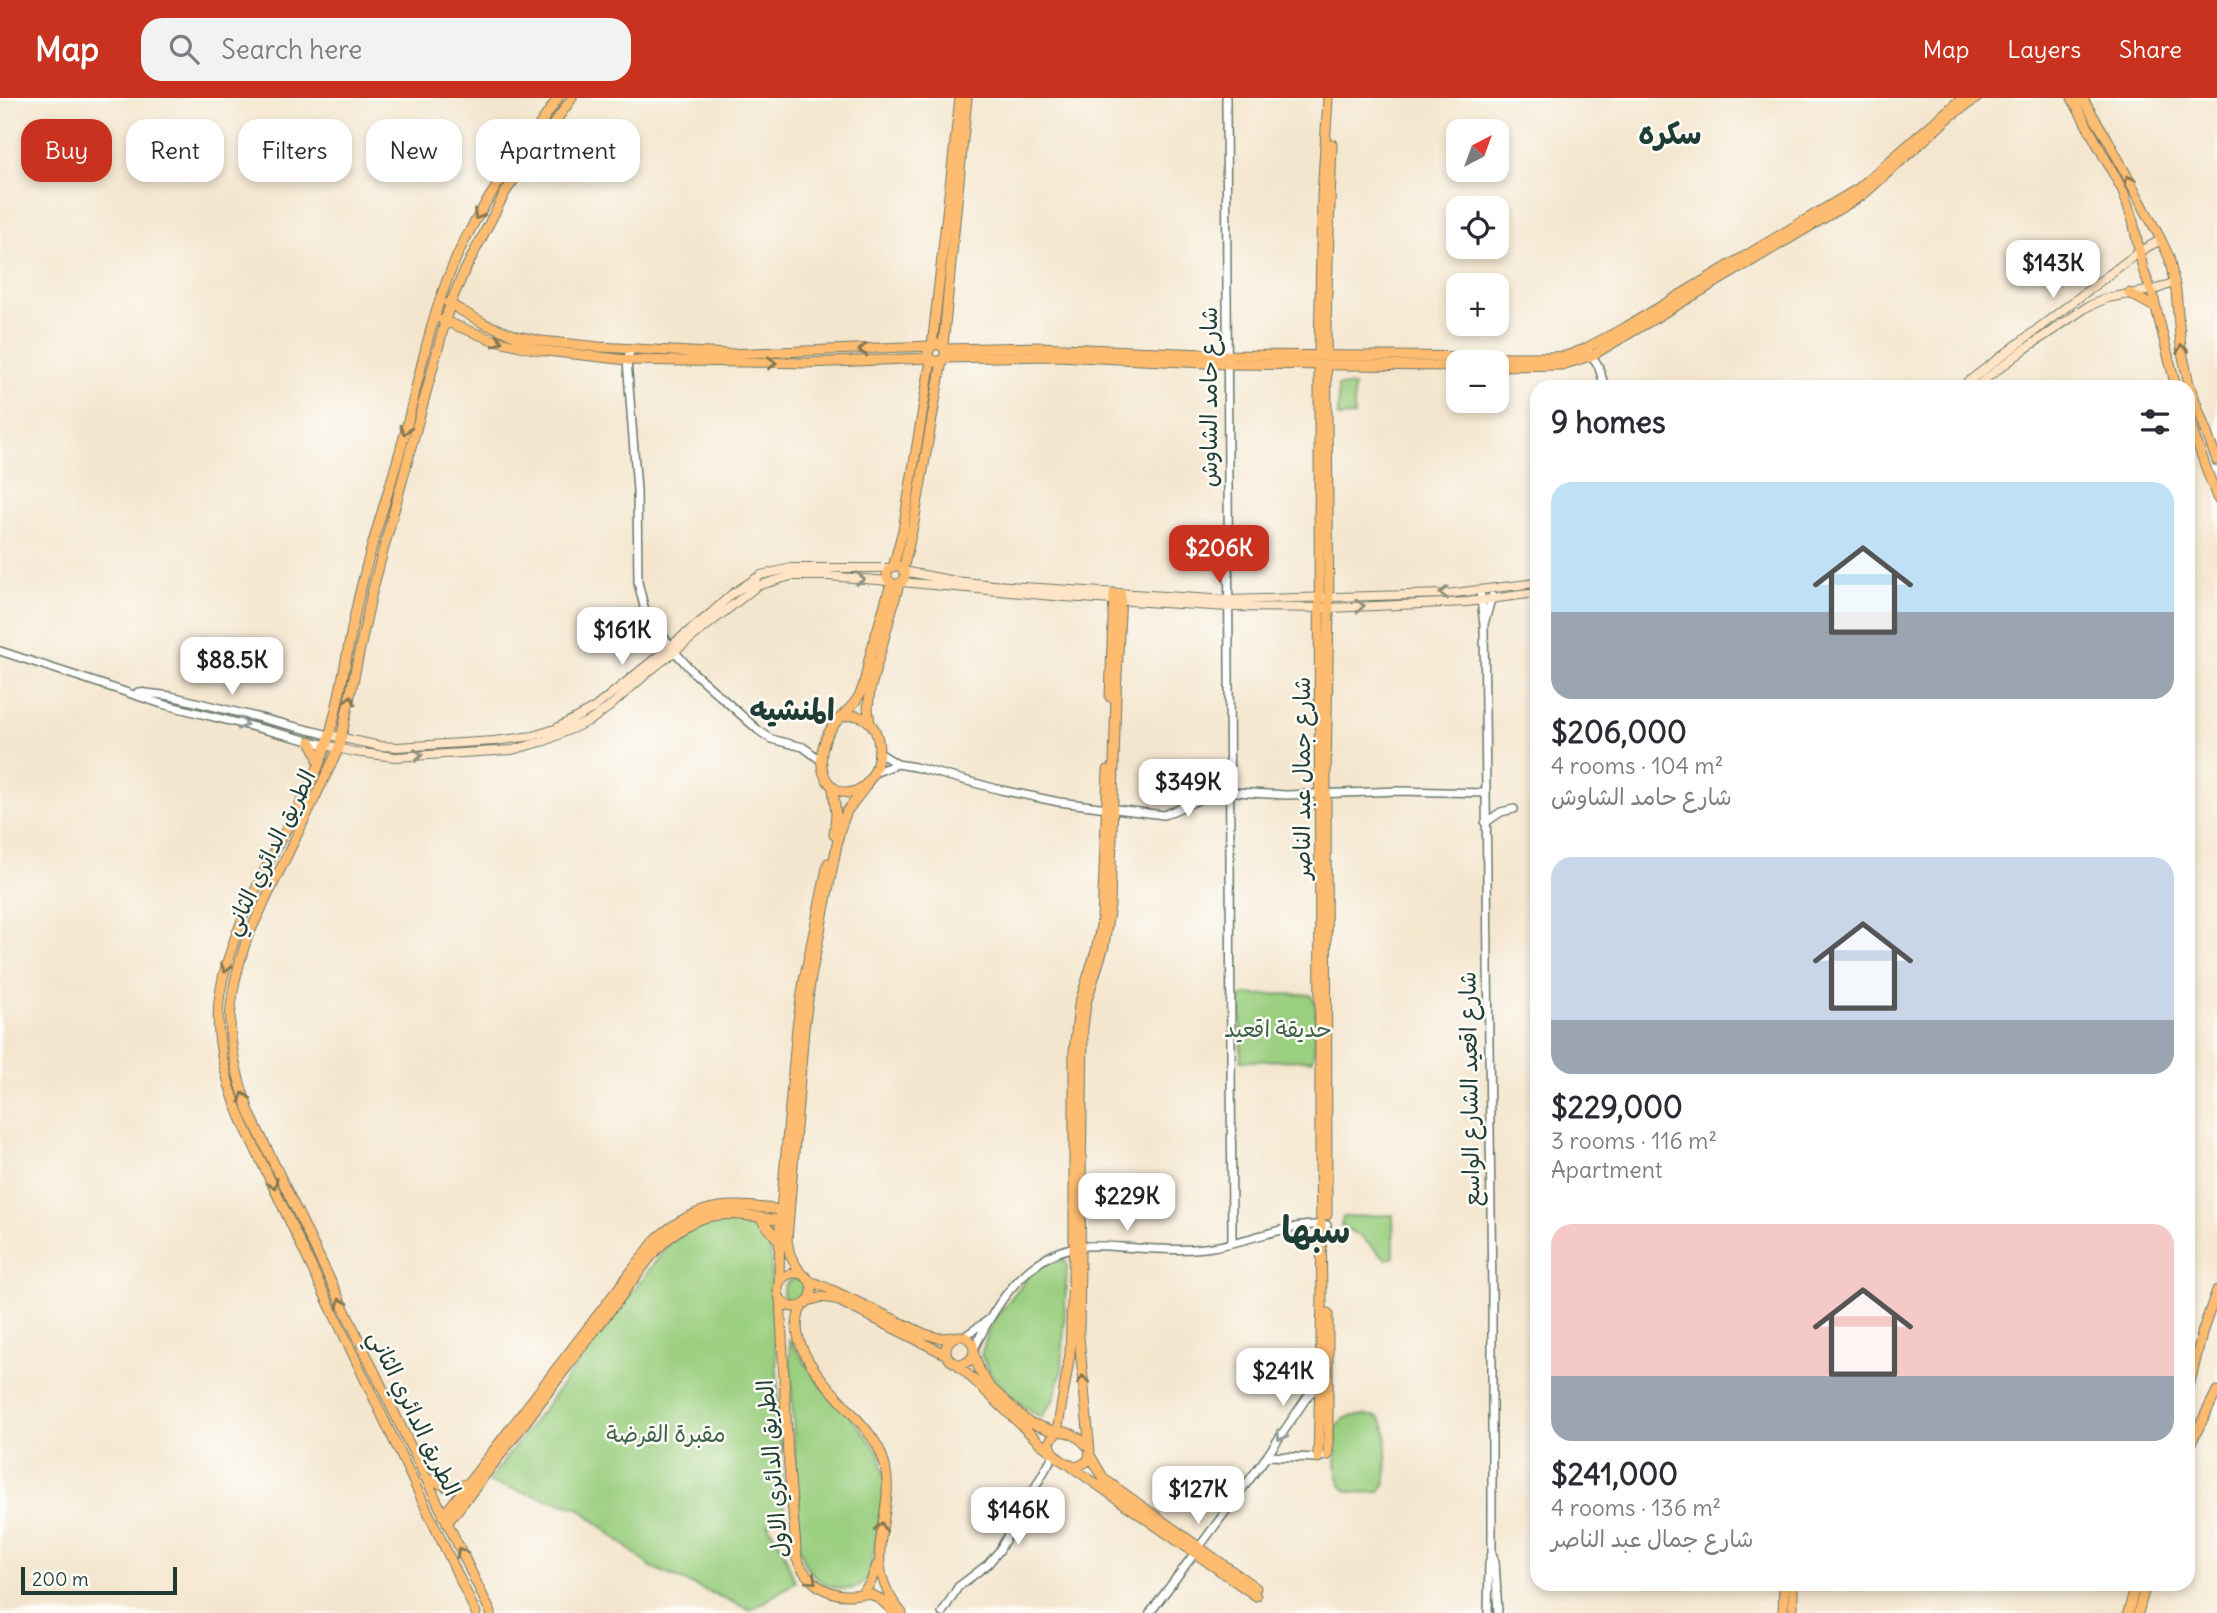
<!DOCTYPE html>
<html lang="en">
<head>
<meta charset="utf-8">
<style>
  :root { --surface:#fff; --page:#f2f2f3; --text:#2b2b33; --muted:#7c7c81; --accent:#c8321e }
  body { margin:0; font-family:Delius,"Playpen Sans Arabic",sans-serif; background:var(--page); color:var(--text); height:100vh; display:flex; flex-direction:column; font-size:26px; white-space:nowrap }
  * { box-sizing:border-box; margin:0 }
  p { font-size:23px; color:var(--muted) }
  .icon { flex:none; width:38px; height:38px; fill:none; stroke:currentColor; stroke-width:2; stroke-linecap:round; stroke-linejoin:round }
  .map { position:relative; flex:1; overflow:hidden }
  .sheet { position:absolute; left:1530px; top:282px; width:665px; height:1211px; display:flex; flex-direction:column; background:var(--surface); border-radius:21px; box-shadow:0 4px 10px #0003 }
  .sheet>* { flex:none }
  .top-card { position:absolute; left:21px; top:21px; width:665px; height:63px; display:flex; gap:14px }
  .needle { width:46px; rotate:41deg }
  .fabs { position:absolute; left:1446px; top:21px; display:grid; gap:14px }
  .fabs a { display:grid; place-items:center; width:63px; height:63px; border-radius:14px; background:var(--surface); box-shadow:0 4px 10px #0003; font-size:35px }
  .scale { position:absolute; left:21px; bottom:18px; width:156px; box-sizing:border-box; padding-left:7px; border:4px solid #1f3d34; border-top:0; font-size:19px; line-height:24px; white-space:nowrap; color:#1f3d34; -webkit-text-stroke:5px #fdfcf7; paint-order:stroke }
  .price { position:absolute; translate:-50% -60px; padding:0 16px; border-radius:14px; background:#fff; color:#222; font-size:23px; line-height:46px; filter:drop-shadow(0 2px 4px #0008) }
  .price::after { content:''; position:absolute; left:50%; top:42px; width:21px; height:16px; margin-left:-10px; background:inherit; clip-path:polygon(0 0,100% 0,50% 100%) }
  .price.current { background:var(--accent); color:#fff }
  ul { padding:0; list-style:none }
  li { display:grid; align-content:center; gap:14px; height:371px; padding:0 21px }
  li span { display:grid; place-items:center; height:217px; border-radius:21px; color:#555 }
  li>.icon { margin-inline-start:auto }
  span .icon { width:126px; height:126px; fill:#fffc; stroke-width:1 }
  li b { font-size:30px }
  h2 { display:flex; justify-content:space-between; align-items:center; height:84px; padding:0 21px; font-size:30px }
  .pill { padding:0 24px; border-radius:21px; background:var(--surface); box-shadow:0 4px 10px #0003; font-size:24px; line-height:63px }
  .pill.current { background:var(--accent); color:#fff }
  header { display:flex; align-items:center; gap:42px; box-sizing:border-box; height:98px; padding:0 35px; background:var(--accent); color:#fff }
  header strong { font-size:33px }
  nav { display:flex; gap:38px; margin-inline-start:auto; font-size:24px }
  .search { width:490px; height:63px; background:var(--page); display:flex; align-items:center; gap:18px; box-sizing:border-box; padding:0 24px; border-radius:21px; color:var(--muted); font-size:26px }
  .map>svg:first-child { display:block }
  .green { fill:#9bcf80; stroke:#5d865a; stroke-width:2 }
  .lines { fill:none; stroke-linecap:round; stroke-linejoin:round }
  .tertiary-casing { stroke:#6a786a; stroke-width:10 }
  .secondary-casing { stroke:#6a786a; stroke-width:10 }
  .primary-casing { stroke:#6a786a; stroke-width:11 }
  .tertiary { stroke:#fff; stroke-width:7 }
  .secondary { stroke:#ffe4c6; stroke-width:8 }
  .primary { stroke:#febc70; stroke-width:9 }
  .oneway { stroke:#83764f }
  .oneway2 { stroke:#8f907d }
  .oneway3 { stroke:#8f9e9a }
  .labels { text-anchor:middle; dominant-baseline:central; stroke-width:5; stroke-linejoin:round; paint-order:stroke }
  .street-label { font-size:23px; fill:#1f3d34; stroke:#fdfcf7 }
  .park-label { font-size:23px; fill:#3e6247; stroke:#fdfcf7 }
  .district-label { font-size:30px; font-weight:bold; fill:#1f3d34; stroke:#fdfcf7 }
  .town-label { font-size:37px; font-weight:bold; fill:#1f3d34; stroke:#fdfcf7 }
</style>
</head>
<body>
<header>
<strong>Map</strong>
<div class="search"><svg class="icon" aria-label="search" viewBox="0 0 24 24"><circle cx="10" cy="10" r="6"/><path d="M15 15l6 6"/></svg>Search here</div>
<nav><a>Map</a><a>Layers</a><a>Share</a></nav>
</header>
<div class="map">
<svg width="2217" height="1515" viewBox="0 0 2217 1515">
  <rect width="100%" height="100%" fill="#fdfcf7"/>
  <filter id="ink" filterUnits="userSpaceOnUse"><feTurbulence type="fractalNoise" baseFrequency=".0143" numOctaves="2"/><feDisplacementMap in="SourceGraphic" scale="14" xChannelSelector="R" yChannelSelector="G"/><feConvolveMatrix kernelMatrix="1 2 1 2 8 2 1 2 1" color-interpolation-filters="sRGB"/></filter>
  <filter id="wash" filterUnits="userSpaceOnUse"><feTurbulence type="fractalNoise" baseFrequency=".00686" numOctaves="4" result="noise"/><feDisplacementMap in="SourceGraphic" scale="28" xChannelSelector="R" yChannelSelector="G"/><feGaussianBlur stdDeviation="1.57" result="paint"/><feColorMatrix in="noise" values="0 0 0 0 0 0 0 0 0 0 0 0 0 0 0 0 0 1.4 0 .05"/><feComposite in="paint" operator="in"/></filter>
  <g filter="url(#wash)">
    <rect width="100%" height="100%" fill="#f4e6ce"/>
    <path class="green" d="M1338 288H1354V318L1338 319Z
      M1301 896 1310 897 1315 904C1316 916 1317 955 1311 962L1241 963 1240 901 1246 897Z
      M1393 1117 1394 1159 1386 1161 1360 1138 1341 1128 1343 1119Z
      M727 1120C753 1124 759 1123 770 1148L785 1417 768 1427 782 1449 795 1484 751 1512 651 1469 579 1410 488 1384 672 1142 690 1128Z
      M1065 1162 1067 1166 1062 1272 1054 1301 1041 1320C1014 1301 995 1288 981 1257L991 1225 1028 1179 1049 1163Z
      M783 1194a13 13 0 1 1 26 0a13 13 0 1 1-26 0Z
      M789 1241 821 1287 848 1315 880 1356 886 1388 869 1478C855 1500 825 1491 810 1473 803 1465 802 1456 799 1446Z
      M1352 1318C1359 1318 1373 1316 1379 1320 1391 1327 1386 1372 1386 1385L1379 1394C1370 1394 1355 1396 1346 1392 1332 1386 1337 1344 1336 1329L1343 1321Z"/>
  </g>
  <g filter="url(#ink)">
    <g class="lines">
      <g class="tertiary-casing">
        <path id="tertiary" d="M1226 0 1232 1143
          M631 251 627 262 637 392 638 484 645 513 675 554 693 574 758 632 771 641 803 649 822 663
          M1589 254 1598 267 1605 289
          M1480 493 1484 527 1492 1198V1455L1489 1465 1488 1515
          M1484 526 1492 498
          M0 553 162 606 326 647
          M138 594 171 598 329 637
          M878 654 897 666 915 669 1001 692 1059 704 1164 717 1219 693 1286 697 1399 693 1485 695
          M874 675 897 666
          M1485 725 1501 714 1514 711
          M965 1238 988 1222
          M974 1251C994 1208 1026 1157 1077 1149 1096 1146 1117 1149 1136 1150 1161 1151 1187 1153 1212 1149 1251 1143 1287 1125 1327 1127
          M1301 1275 1311 1295
          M1267 1358 1318 1360 1328 1357
          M1492 1455 1495 1464 1498 1515
          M942 1515 958 1489 988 1466 999 1453 1054 1356
          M1150 1515 1267 1358 1320 1280"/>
      </g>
      <g class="secondary-casing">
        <path id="secondary" d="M1961 289 2140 153 2161 142
          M1975 289 2025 251 2087 209 2107 200 2157 191 2175 184
          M903 473 955 483 994 487 1228 502 1446 496 1536 485
          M901 484 1064 499 1228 509 1329 510 1467 504 1536 495
          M329 637 380 648 397 649 494 643 533 638 555 631 594 610 710 516 732 496 761 477 791 470H890
          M326 647 354 654 395 659 512 652 545 643 591 622 608 610 651 572 757 488 791 478H828L889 483"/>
      </g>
      <g class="primary-casing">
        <path id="primary" d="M2072 0 2123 93 2133 123 2143 171 2153 198 2176 289
          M2082 0 2108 42 2161 142 2169 159 2176 193 2181 249 2189 286 2217 363
          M2129 195 2156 210
          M448 205 485 226 517 238 541 243 599 249 727 256 931 248
          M442 222 490 241 538 252 627 262 807 265 929 260 936 264 945 260V251L938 246 932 248 928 254 929 260
          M932 248 960 0
          M943 248 967 0
          M945 251 1039 249 1227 257 1549 259 1566 258 1582 252 1626 229 1859 90 1962 0
          M945 260 1056 258 1226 266 1458 268
          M1496 268 1562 267 1593 257 1863 97 1952 17 1977 0
          M2188 320 2217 400
          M887 477a9 9 0 1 1 18 0a9 9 0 1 1-18 0Z
          M893 469 903 432 931 262
          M903 472 914 424 942 263
          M1110 599 1114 495
          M843 619C890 606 890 689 848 695 817 691 816 652 831 631 840 617 855 609 861 594 866 582 867 569 870 557 877 533 884 509 891 485
          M870 625 868 610 870 592 899 486
          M310 643 316 654 319 666
          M833 690 836 716 834 737
          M1327 1117 1326 676 1329 510 1326 225 1332 46
          M760 1120 780 1144
          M778 1192a17 17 0 1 1 34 0a17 17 0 1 1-34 0Z
          M801 1176 790 1157 787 1142 804 931 811 879 840 731 847 713 866 688
          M810 1183 830 1191 925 1236 939 1240 954 1239
          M779 1187 780 1123 797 929 804 882 828 765
          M780 1200 788 1357 797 1461C806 1483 826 1498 850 1497 857 1497 865 1494 872 1497 881 1500 888 1508 894 1515
          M808 1203 822 1199 835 1201 947 1257
          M802 1208C776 1258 859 1310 879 1351 907 1409 851 1456 902 1515
          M1328 1215V1357
          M946 1252a14 14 0 1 1 28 0a14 14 0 1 1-28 0Z
          M974 1256 980 1274 989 1288 1028 1324 1056 1334
          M956 1265 1042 1347 1052 1354
          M2188 1293 2203 1232 2217 1192
          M1057 1334 1070 1256 1074 1149V953L1079 907 1096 853 1102 822 1108 672
          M1089 1350C1080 1340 1071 1332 1057 1334L1050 1343C1051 1358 1064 1366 1077 1369L1088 1363 1090 1353 1079 1239 1083 930 1086 905 1104 848 1110 807 1116 596 1121 496
          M2188 1351 2217 1293
          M1090 1357 1104 1381 1256 1490
          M1318 1360 1322 1200 1320 1059 1319 256 1322 98 1328 0
          M1072 1369 1256 1498
          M427 1380 449 1390 466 1386
          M443 1418 657 1140C701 1102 732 1105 787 1113
          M447 1425C506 1353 559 1277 617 1204 637 1178 658 1142 689 1126 719 1110 751 1118 783 1123
          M1793 1486V1515
          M861 1496 870 1486 877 1467
          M476 1515 245 1029C227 988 213 940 220 895 229 843 253 796 276 750 293 718 313 686 325 651 342 600 347 546 360 494 372 442 390 391 404 339 420 277 431 213 459 154 485 98 524 51 558 0
          M491 1515 250 1016C225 946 223 909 248 838L339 650 372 494 450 206 464 174 506 93 572 0
          M1783 1515 1784 1486
          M2128 1515 2136 1486
          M2138 1515 2146 1486"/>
      </g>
      <use href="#tertiary" class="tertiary"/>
      <use href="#secondary" class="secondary"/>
      <use href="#primary" class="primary"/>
    </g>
    <defs><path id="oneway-chevron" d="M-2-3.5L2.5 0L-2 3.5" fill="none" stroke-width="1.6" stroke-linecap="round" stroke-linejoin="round" transform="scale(1.75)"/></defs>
    <g class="oneway">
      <use href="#oneway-chevron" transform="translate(2129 82) rotate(-117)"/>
      <use href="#oneway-chevron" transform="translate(478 117) rotate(120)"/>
      <use href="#oneway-chevron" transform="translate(498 243) rotate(15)"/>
      <use href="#oneway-chevron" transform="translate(2182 251) rotate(-100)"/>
      <use href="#oneway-chevron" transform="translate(863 252) rotate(177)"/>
      <use href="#oneway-chevron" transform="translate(772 265)"/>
      <use href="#oneway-chevron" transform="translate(405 332) rotate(104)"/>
      <use href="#oneway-chevron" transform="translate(350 602) rotate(-77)"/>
      <use href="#oneway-chevron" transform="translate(226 870) rotate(105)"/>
      <use href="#oneway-chevron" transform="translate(244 999) rotate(-108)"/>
      <use href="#oneway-chevron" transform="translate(273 1086) rotate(65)"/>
      <use href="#oneway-chevron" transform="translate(341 1205) rotate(-115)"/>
      <use href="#oneway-chevron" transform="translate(1083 1282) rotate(-95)"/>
      <use href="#oneway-chevron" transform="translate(881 1429) rotate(-81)"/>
      <use href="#oneway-chevron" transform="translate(461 1454) rotate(-115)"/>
      <use href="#oneway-chevron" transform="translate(812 1482) rotate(42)"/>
    </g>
    <g class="oneway2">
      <use href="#oneway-chevron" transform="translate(860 481) rotate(5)"/>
      <use href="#oneway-chevron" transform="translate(1444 495) rotate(177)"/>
      <use href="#oneway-chevron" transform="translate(1360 508) rotate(-3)"/>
      <use href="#oneway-chevron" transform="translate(418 657) rotate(-5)"/>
    </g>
    <g class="oneway3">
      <use href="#oneway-chevron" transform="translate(243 626) rotate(14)"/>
      <use href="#oneway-chevron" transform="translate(1281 1338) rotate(124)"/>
    </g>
  </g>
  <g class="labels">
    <g class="street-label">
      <text transform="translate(1208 299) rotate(-90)">شارع حامد الشاوش</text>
      <text transform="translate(1301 680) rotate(-90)">شارع جمال عبد الناصر</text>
      <text transform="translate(269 754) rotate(-64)">الطريق الدائري الثاني</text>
      <text transform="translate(1469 991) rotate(-91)">شارع اقعيد الشارع الواسع</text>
      <text transform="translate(415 1315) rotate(64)">الطريق الدائري الثاني</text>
      <text transform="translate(772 1371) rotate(-95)">الطريق الدائري الاول</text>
    </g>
    <g class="park-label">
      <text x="1278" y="930">حديقة اقعيد</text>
      <text x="666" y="1335">مقبرة القرضة</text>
    </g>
    <g class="district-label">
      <text x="1670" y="35">سكره</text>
      <text x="792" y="611">المنشيه</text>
    </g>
    <g class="town-label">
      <text x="1316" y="1132">سبها</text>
    </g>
  </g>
</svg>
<div class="fabs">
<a><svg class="needle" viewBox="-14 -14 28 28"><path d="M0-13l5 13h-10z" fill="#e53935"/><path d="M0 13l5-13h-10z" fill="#7c7c81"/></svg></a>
<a><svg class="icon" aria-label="locate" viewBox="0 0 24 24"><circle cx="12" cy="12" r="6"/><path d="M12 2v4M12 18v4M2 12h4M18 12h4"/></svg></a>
<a>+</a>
<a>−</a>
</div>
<div class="scale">200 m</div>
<b class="price" style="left:2053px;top:202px">$143K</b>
<b class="price current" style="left:1219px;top:487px">$206K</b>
<b class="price" style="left:622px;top:569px">$161K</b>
<b class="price" style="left:232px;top:599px">$88.5K</b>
<b class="price" style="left:1188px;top:721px">$349K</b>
<b class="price" style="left:1127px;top:1135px">$229K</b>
<b class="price" style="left:1283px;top:1310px">$241K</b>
<b class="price" style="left:1198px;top:1428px">$127K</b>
<b class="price" style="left:1018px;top:1449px">$146K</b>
<div class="top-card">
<a class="pill current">Buy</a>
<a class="pill">Rent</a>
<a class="pill">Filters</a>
<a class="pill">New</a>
<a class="pill">Apartment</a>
</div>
<section class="sheet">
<h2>9 homes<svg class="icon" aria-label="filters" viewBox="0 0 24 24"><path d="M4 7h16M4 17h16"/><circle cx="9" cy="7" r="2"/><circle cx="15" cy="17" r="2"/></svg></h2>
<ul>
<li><span style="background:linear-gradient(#bfe0f5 60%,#9aa5b1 0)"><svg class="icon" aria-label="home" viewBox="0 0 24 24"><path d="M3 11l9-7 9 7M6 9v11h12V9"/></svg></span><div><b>$206,000</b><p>4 rooms · 104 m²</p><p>شارع حامد الشاوش</p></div></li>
<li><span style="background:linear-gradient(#c9d6e8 75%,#9aa5b1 0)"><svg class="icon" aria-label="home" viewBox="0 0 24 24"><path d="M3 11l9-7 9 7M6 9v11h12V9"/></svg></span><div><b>$229,000</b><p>3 rooms · 116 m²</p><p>Apartment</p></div></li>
<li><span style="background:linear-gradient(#f6c9c9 70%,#9aa5b1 0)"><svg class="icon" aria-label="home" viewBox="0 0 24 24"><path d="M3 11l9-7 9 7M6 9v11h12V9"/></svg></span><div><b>$241,000</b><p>4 rooms · 136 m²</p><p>شارع جمال عبد الناصر</p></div></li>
</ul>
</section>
</div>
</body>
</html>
